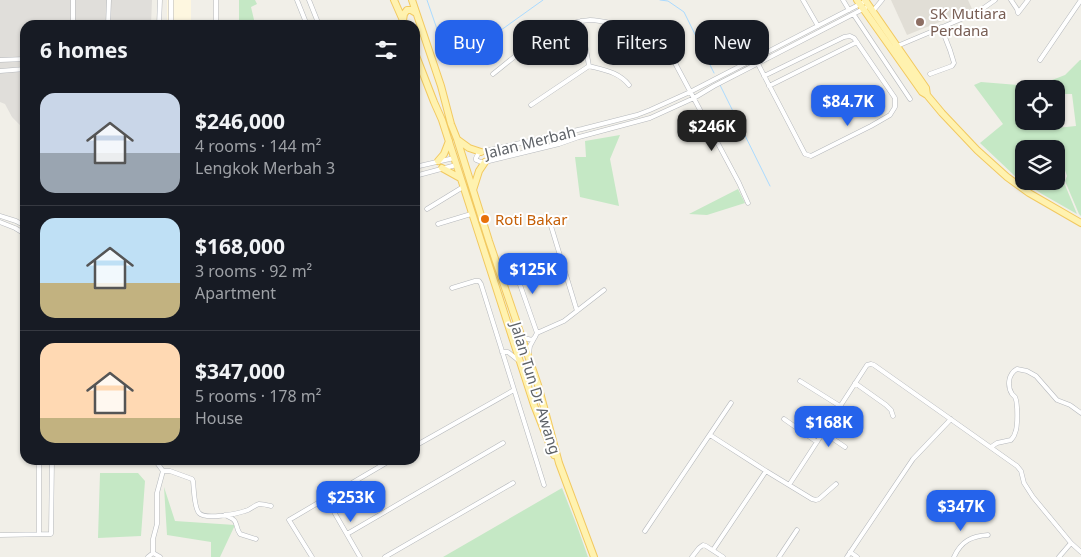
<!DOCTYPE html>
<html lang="en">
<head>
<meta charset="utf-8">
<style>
  :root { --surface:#171b24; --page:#20242c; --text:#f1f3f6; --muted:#9ea1a6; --line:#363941; --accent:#2563eb }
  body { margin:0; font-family:"Noto Sans",sans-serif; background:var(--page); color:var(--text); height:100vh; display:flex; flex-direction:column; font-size:19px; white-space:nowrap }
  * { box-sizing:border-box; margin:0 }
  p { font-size:16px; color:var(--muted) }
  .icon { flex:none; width:28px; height:28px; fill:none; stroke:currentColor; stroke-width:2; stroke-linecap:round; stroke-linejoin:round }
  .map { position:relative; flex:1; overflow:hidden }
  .side { position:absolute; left:20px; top:20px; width:400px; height:445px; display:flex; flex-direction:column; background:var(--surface); border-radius:15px; box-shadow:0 1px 4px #0004 }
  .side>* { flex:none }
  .top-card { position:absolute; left:435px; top:20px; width:475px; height:45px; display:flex; gap:10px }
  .controls { position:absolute; left:1015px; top:80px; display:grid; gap:10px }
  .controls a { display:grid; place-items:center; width:50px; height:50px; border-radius:10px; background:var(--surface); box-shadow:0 1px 4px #0004; font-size:25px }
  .price { position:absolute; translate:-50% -42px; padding:0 11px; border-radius:10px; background:var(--accent); color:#fff; font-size:16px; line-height:32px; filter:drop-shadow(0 1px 2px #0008) }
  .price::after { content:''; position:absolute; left:50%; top:30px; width:15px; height:11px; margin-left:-8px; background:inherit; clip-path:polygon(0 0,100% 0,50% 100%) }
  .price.on { background:#222; color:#fff }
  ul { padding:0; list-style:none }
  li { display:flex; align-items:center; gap:15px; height:125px; padding:0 20px }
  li+li { border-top:1px solid var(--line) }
  li span { display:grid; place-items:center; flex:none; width:140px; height:100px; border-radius:15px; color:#555 }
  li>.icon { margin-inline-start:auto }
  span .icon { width:60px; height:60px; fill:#fffc; stroke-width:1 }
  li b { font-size:21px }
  h2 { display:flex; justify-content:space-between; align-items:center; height:60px; padding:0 20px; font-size:21px }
  .tag { padding:0 18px; border-radius:15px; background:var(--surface); box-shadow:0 1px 4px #0004; font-size:18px; line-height:45px }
  .tag.on { background:var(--accent); color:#fff }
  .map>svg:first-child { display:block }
  .commercial { fill:#fef7e0 }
  .industrial { fill:#e0deda }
  .education { fill:#e1ded6 }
  .green { fill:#c5e8c5; fill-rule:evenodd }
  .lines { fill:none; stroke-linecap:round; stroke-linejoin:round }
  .stream { stroke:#aadaff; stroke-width:1 }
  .minor-casing { stroke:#b5b8bc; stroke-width:5 }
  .primary-casing { stroke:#f2c960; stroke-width:8 }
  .minor { stroke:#fff; stroke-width:4 }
  .primary { stroke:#fff2af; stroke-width:6 }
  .education-dot { fill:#8d6e63; stroke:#fff; stroke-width:2 }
  .food-dot { fill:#e8710a; stroke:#fff; stroke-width:2 }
  .labels { text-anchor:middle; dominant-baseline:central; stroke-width:4; stroke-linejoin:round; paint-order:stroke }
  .education-label { font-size:15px; fill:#785e54; stroke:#fff; text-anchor:start }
  .street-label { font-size:15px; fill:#5f6368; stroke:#fff }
  .food-label { font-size:15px; fill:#c56008; stroke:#fff; text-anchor:start }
</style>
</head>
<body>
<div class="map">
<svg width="1081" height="557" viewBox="0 0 1081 557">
  <rect width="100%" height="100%" fill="#f1efe8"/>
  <path class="commercial" d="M167 0H191V25H167Z"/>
  <path class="industrial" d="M0 0H152L151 25H25V130L12 117 5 104 0 102Z"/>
  <path class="education" d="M891 0H968L972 9 907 35Z"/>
  <path class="green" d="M239 0H255L257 4 251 7 255 24 239 23Z
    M1080 60H1081V216L1079 214 1065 181 1067 176 1060 156 1065 175 1063 180 1077 214 1042 194 1017 178 980 143 1003 124 974 85 981 82 1030 86 1047 82 1065 75ZM1024 89H1056V94H1072L1076 126 1056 128 1054 121H1024ZM1024 149H1056V155L1059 154 1056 155V181H1024Z
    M620 135 610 159 619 206 580 197 575 157H586L585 141Z
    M738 189 745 203 707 215 689 214Z
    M100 473H138L145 481 141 536 98 538Z
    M164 487 175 521 235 525 220 557H211V542L167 535Z
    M562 488 577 526 588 557H443Z"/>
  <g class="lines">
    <path class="stream" d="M427 0 448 61 462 58 543 0
      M660 0 668 1 684 12 714 73
      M720 85 770 186"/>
    <g class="minor-casing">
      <path id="minor" d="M297 0 305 20 306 25
        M309 0 319 25
        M803 0 818 26
        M843 0 849 10
        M1011 0 1017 9 1018 13 1028 0
        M862 3 690 92 650 110 637 115 582 129 481 152 478 154 476 158V160L481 162H485L559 144 579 137 650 118 694 98 714 86 865 8
        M873 11 882 0
        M854 15 910 99
        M581 21 589 66
        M73 25V0
        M108 25 109 0
        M159 25 160 0
        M171 25V0
        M216 25V0
        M895 47 978 12 995 0
        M0 60 25 59
        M1040 60 1081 0
        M757 62 805 154 811 156 871 126 890 115 895 107V98L854 38 850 36 844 37 764 76
        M0 71 25 69
        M493 74C521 52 552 22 590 20 601 20 613 24 624 26 643 29 656 31 667 48L739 183 748 203
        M930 74 952 66 954 63 950 50 941 27
        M769 86 857 42
        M531 105 589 66C604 70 619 72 629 85
        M415 167 454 158
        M415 176 456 165
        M427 209 463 187
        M0 216 16 221 25 226
        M0 222 15 228 25 234
        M438 224 471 214
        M551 226 577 311
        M512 262 537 333
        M452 288 475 281H479L481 284 544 485
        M522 336 524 338 532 340 535 337
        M502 352H508L518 360
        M529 353 530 346 537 333 564 321 604 290
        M800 381 840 406
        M855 383 886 405 891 410 893 416
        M784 419 817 442
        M823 432 845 447
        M710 435 766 471 812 499 816 500 819 499 836 484
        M415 446 514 390
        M991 447 997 443 1011 440C1013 437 1014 437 1015 433 1018 427 1018 403 1015 397 1014 396 1013 395 1012 394 1007 386 1008 374 1017 369L1027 371 1036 376 1057 400 1070 405 1081 413
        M155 460 163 471H170L192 479 193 481C194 489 194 508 199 513 205 520 236 514 245 511 251 510 254 505 259 504 264 504 267 505 271 506
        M789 485 867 365 871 364 874 365 1017 466 1021 471 1024 483 1033 497 1071 543 1081 552
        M326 498 360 557
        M225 515C241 522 233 523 240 534L256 539
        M645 531 731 403
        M39 534V460
        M347 534 503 443
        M0 535 51 534 52 460
        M713 550 766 471
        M850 552 857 557
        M153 553 160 557
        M148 557 153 553V539L157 524V493L163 471
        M312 557 289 520 391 460
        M385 557 513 483
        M692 557 699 548 703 545 706 546 723 557
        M779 557 797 530
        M847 557 913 459 951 419
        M954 557C961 541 972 536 988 535
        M1059 557 1071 543"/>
    </g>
    <g class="primary-casing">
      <path id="primary" d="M394 0 405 25
        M412 0 441 86 451 124 457 139 489 241 538 385 559 463 594 557
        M857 0 922 92 927 95 942 113 977 150 1007 177 1029 193 1081 223
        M865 0 926 88 927 95
        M403 20 404 14 407 10H411L416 13
        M415 53 434 102 442 120 534 405 551 448 554 455
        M458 140 469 148 481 152
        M438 161 444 154 449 141
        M442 168 460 178
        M473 190 479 171 485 162"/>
    </g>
    <use href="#minor" class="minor"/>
    <use href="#primary" class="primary"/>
  </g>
  <circle class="education-dot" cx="920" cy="22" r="5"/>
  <circle class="food-dot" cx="485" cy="219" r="5"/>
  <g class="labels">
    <g class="education-label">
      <text x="930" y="13">SK Mutiara<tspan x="930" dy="17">Perdana</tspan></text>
    </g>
    <g class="street-label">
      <text transform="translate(530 142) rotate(-14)">Jalan Merbah</text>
      <text transform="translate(536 388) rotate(73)">Jalan Tun Dr Awang</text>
    </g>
    <g class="food-label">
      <text x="495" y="219">Roti Bakar</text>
    </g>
  </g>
</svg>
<div class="controls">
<a><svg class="icon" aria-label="locate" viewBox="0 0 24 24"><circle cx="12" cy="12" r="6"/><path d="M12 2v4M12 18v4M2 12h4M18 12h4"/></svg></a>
<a><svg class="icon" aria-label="layers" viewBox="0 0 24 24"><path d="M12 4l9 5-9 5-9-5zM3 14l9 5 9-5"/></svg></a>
</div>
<b class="price" style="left:848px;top:127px">$84.7K</b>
<b class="price on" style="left:712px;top:152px">$246K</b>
<b class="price" style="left:533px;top:295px">$125K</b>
<b class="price" style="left:829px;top:448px">$168K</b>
<b class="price" style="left:351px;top:523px">$253K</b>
<b class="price" style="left:961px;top:532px">$347K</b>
<div class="top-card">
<a class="tag on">Buy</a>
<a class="tag">Rent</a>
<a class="tag">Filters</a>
<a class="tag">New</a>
</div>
<section class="side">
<h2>6 homes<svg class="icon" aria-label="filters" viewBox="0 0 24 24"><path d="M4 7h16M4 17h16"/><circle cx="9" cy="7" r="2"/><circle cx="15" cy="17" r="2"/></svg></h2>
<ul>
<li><span style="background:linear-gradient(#c9d6e8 60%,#9aa5b1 0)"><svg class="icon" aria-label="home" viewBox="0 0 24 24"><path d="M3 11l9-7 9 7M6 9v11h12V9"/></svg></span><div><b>$246,000</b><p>4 rooms · 144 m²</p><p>Lengkok Merbah 3</p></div></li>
<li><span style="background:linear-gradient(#bfe0f5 65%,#c2b280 0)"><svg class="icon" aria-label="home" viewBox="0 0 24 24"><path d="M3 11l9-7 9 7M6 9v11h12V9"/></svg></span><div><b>$168,000</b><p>3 rooms · 92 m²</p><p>Apartment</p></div></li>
<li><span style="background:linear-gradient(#ffd9b3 75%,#c2b280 0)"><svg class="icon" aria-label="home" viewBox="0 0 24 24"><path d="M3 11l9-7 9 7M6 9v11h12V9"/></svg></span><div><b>$347,000</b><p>5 rooms · 178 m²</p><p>House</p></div></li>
</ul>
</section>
</div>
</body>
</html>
